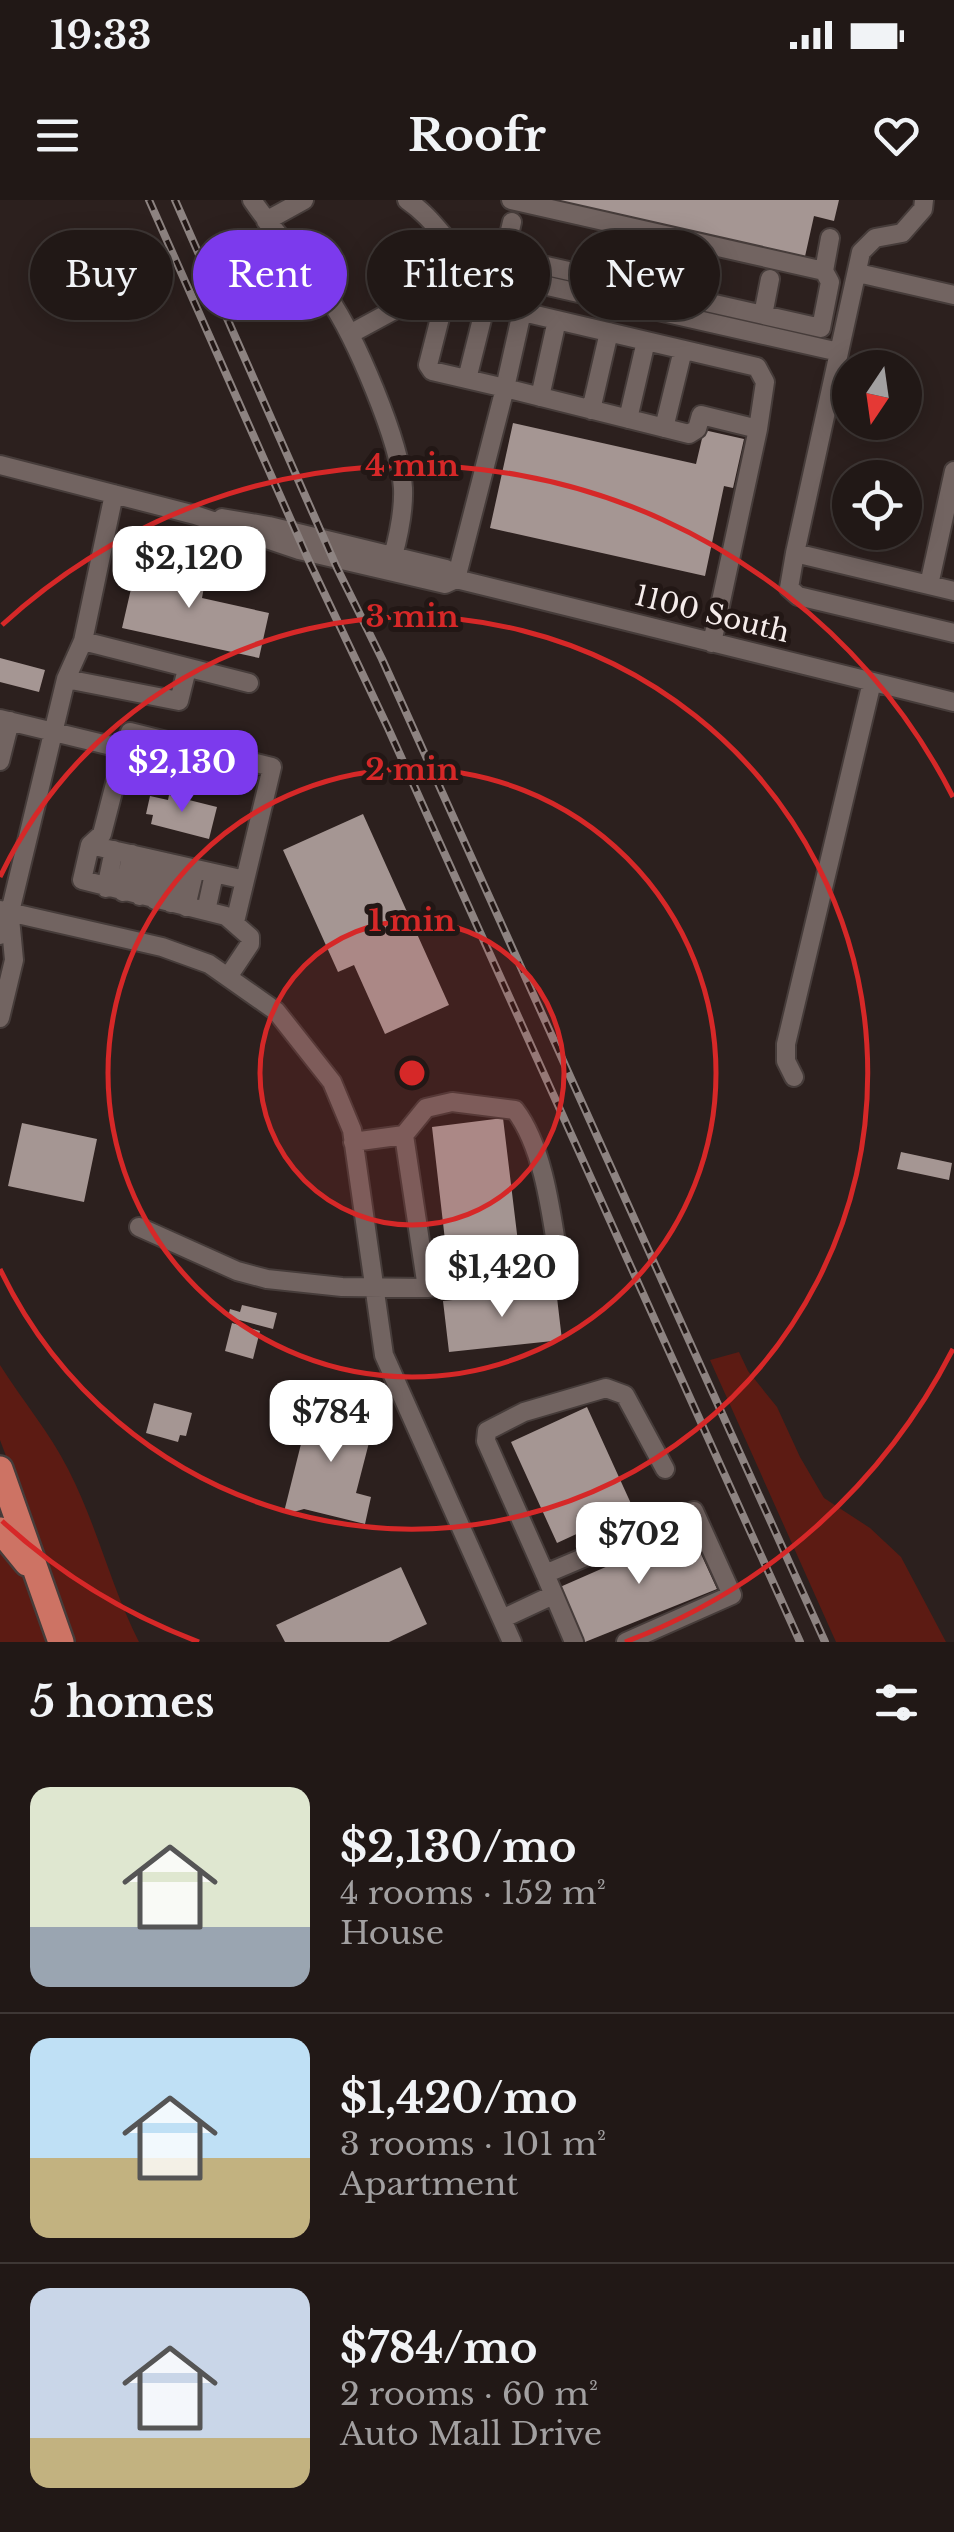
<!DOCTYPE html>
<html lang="en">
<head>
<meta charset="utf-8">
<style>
  :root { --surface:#211816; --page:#29211f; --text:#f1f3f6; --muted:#a2a0a1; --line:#3e3735; --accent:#7c3aed }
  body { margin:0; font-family:"Libre Baskerville",serif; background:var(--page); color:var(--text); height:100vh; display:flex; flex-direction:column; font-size:38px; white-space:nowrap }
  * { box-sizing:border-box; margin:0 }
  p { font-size:32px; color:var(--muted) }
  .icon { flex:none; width:55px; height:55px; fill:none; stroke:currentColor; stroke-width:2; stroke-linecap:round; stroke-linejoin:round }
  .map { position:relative; height:1442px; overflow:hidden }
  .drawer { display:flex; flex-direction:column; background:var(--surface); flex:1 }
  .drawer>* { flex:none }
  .hud { position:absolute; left:30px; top:30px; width:895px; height:90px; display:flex; gap:20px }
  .needle { width:65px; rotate:193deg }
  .buttons { position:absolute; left:832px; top:150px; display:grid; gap:20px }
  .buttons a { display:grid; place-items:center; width:90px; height:90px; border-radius:50%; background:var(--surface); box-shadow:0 5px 25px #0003,0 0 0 2px var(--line); font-size:50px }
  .price { position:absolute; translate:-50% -85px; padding:0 22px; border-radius:20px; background:#fff; color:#222; font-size:32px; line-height:65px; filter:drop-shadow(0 2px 5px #0008) }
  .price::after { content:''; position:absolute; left:50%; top:60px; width:30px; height:22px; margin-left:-15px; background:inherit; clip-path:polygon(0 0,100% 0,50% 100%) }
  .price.current { background:var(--accent); color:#fff }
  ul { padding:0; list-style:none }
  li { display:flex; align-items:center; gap:30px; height:250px; padding:0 30px }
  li+li { border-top:2px solid var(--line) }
  li span { display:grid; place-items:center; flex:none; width:280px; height:200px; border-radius:20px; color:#555 }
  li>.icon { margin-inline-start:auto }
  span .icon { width:120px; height:120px; fill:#fffc; stroke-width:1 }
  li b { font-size:42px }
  h2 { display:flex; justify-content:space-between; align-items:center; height:120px; padding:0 30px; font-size:42px }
  .tag { padding:0 35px; border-radius:45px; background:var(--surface); box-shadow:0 5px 25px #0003,0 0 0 2px var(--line); font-size:35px; line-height:90px }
  .tag.current { background:var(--accent); color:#fff }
  .status { display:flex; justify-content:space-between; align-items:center; height:70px; padding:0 50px; background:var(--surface); direction:ltr }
  .status svg { height:28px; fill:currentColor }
  header { display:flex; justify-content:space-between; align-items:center; height:130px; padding:0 30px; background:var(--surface); font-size:45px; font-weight:700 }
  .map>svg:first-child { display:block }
  .green { fill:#5c1b13 }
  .building { fill:#a59693 }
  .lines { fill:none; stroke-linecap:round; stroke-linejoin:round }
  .minor-casing { stroke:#463c3a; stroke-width:22 }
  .highway-casing { stroke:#463c3a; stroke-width:30 }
  .minor { stroke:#726461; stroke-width:18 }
  .highway { stroke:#cd7364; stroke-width:25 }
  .rail-casing { stroke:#8d8381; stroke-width:8 }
  .rail { stroke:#221715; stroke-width:4; stroke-dasharray:11; stroke-linecap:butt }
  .ring { fill:none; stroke:#d62828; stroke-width:5 }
  .labels { text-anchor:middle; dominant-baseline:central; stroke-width:10; stroke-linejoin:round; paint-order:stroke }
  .street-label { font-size:28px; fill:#f5eceb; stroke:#221715 }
  .centre { fill:#d62828; stroke:#221715; stroke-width:5 }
  .ring-label { font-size:30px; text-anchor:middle; font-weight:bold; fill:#d62828; stroke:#221715; stroke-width:10; stroke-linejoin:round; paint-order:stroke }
</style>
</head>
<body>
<div class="status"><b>19:33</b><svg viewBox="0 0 49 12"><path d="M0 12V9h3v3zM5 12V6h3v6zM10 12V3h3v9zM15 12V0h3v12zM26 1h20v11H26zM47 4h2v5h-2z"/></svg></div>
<header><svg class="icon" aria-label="menu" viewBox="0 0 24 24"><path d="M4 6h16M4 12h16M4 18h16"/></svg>Roofr<svg class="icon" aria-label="heart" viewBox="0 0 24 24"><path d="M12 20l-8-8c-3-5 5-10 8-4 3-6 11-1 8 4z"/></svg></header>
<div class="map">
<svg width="954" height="1442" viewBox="0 0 954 1442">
  <rect width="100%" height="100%" fill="#2c201e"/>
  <path class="green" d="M739 1152 748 1171 777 1207 800 1257 824 1298 870 1328 901 1357 946 1442H836L710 1160Z
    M0 1165C22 1200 50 1233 68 1269 97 1325 111 1387 139 1442H76L0 1240Z
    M0 1339 18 1356 53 1442H0Z"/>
  <path class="building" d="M544 0H839L834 21 814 16 804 61Z
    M513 223 696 264 704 230 744 239 733 288 724 286 705 376 490 328Z
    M139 354 190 365 186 383 204 387 202 398 269 413 259 458 122 428Z
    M0 458 45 470 39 492 0 482Z
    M190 551 209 555 201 589 182 584Z
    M169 595 217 607 209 639 151 624 153 615 146 614 150 596 168 600Z
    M363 614 449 805 385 834 354 765 338 772 283 650Z
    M503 918 521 1067 449 1075 432 927Z
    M22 923 97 939 84 1002 8 986Z
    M901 952 952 963 949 980 897 969Z
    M556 1089 562 1140 449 1152 443 1101Z
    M242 1105 277 1113 273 1129 228 1117 230 1109 240 1112Z
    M232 1123 260 1131 253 1159 225 1151Z
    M312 1200 364 1214 362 1222 368 1223 366 1230 372 1231 356 1293 371 1297 365 1324 304 1309 290 1313 284 1312Z
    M154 1203 192 1213 186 1236 180 1235 178 1242 146 1233Z
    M587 1207 633 1308 557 1343 511 1242Z
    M690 1330 717 1389 585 1442 560 1387Z
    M401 1367 427 1424 389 1442H285L276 1425Z"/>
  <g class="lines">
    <g class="minor-casing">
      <path id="minor" d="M252 0C275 34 304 63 328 97 355 136 400 241 403 288 404 312 399 334 393 356
        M407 0C446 27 447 57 499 75L839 152
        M924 0 923 9 902 33 875 38 861 52 795 353 954 391
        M266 21 304 0
        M504 56 512 22
        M463 57 480 51 821 128 830 82 824 71 511 0
        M824 71 830 38
        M858 73 954 95
        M590 75 598 43
        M446 94 428 165 432 171 505 188 522 112
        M675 94 682 60
        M763 115 770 79
        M350 134 422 95 446 94 757 167 765 182 758 229 712 443
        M467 179 486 103
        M540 197 557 120
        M591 210 609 132
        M628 219 646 141
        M664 228 683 150
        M0 265 195 315 299 350 445 384 456 379 954 502
        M222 318 269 326 446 369 456 379
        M795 353 789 388 798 396 954 433
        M456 379 505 188 689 234 697 229 701 215 758 229
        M929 385 954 271
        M83 441 249 483
        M66 479 179 501 187 469
        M0 519 124 549 102 634 90 645 82 680 226 716 250 737V744L228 777
        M0 561 10 521
        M90 645 245 680
        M106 688 114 650
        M123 692 132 654
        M140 696 148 658
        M155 700 165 662
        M171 703 179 665
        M186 707 195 669
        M0 710 162 747 209 764 276 811 332 882 352 930 384 1155 512 1442
        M206 711 214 674
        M235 722 272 567 130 532 124 549 153 563 217 579 225 574 236 556
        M0 735 10 712 66 479 83 441 114 294
        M0 818 14 760 10 718
        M794 877 786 861V844L872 482
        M404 935 427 1088
        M139 1027 237 1071 267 1079 342 1087 427 1088 560 1069C552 1020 545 949 515 910L452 902 426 908 404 935 353 942
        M545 1374 486 1241 487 1231 524 1212 606 1188 625 1195 665 1269
        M502 1419 553 1395
        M574 1442 545 1374 694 1311 732 1395 626 1442"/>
    </g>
    <g class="highway-casing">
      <path id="highway" d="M0 1269 61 1442
        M0 1330 27 1363"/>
    </g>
    <use href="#minor" class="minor"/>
    <use href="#highway" class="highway"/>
    <g class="rail-casing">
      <path id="rail" d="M149 0 309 361 388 528 800 1442
        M175 0 337 368 382 459 825 1442"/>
    </g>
    <use href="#rail" class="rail"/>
  </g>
  <circle cx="412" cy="873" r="152" fill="#d62828" fill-opacity=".12"/>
  <g class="ring">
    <circle cx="412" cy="873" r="152"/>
    <circle cx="412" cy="873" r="304"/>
    <path d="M0 677A456 456 0 1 1 0 1069"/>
    <path d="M953 1149A607 607 0 0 1 625 1442M199 1442A607 607 0 0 1 2 1321M2 425A607 607 0 0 1 953 597"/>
  </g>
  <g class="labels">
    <g class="street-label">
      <text transform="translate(712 414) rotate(14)">1100 South</text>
    </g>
  </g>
  <circle cx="412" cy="873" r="15" class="centre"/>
  <g class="ring-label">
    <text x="412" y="276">4 min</text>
    <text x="412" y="427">3 min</text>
    <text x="412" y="580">2 min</text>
    <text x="412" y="731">1 min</text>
  </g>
</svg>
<div class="buttons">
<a><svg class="needle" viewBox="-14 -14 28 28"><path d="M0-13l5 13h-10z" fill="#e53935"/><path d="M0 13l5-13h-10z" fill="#a2a0a1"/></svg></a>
<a><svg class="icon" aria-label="locate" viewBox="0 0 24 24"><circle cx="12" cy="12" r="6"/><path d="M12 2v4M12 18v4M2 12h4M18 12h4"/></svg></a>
</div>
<b class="price" style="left:189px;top:411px">$2,120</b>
<b class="price current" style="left:182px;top:615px">$2,130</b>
<b class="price" style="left:502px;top:1120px">$1,420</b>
<b class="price" style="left:331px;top:1265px">$784</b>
<b class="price" style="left:639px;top:1387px">$702</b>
<div class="hud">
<a class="tag">Buy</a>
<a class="tag current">Rent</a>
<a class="tag">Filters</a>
<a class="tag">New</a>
</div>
</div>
<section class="drawer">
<h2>5 homes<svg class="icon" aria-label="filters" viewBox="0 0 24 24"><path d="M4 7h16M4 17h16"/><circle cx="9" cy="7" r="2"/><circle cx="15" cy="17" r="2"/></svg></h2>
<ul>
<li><span style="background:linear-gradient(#dfe7d0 70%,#9aa5b1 0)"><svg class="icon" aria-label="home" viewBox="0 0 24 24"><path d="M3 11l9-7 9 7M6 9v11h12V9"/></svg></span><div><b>$2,130/mo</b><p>4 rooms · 152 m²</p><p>House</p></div></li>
<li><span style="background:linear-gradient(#bfe0f5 60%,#c2b280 0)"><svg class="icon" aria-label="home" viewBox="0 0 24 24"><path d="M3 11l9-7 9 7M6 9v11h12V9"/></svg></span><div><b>$1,420/mo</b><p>3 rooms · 101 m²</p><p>Apartment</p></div></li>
<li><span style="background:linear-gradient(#c9d6e8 75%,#c2b280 0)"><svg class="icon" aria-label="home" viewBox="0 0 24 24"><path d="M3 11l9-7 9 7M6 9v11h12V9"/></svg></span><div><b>$784/mo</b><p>2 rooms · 60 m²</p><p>Auto Mall Drive</p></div></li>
</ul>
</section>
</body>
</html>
